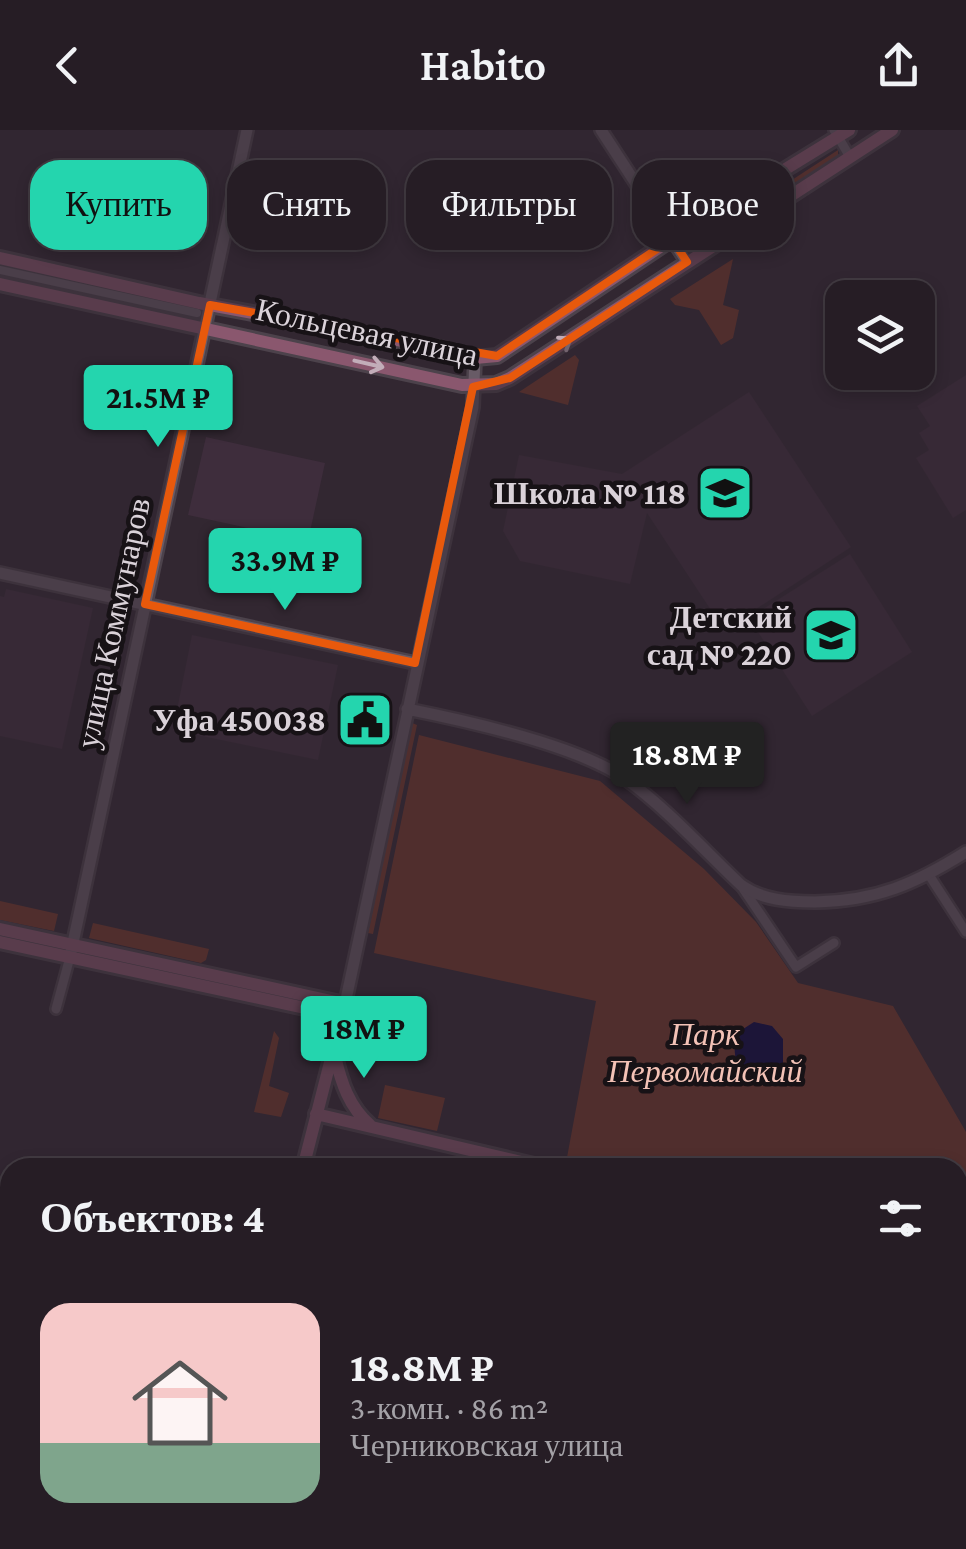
<!DOCTYPE html>
<html lang="ru">
<head>
<meta charset="utf-8">
<style>
  :root { --surface:#261d25; --page:#322a32; --text:#f1f3f6; --muted:#a4a2a7; --line:#423b42; --accent:#24d5ae }
  body { margin:0; font-family:"Crimson Pro",serif; background:var(--page); color:var(--text); height:100vh; display:flex; flex-direction:column; font-size:38px; white-space:nowrap }
  * { box-sizing:border-box; margin:0 }
  p { font-size:32px; color:var(--muted) }
  .icon { flex:none; width:55px; height:55px; fill:none; stroke:currentColor; stroke-width:2; stroke-linecap:round; stroke-linejoin:round }
  .map { position:relative; flex:1; overflow:hidden }
  .drawer { position:absolute; left:0px; top:1028px; width:968px; height:392px; display:flex; flex-direction:column; background:var(--surface); border-radius:30px 30px 0 0; box-shadow:0 5px 15px #0003,0 0 0 2px var(--line) }
  .drawer>* { flex:none }
  .guide { position:absolute; left:30px; top:30px; width:908px; height:90px; display:flex; gap:20px }
  .controls { position:absolute; left:825px; top:150px; display:grid; gap:20px }
  .controls a { display:grid; place-items:center; width:110px; height:110px; border-radius:20px; background:var(--surface); box-shadow:0 5px 15px #0003,0 0 0 2px var(--line); font-size:50px }
  .price { position:absolute; translate:-50% -85px; padding:0 22px; border-radius:10px; background:var(--accent); color:#111; font-size:32px; line-height:65px; filter:drop-shadow(0 2px 5px #0008) }
  .price::after { content:''; position:absolute; left:50%; top:60px; width:30px; height:22px; margin-left:-15px; background:inherit; clip-path:polygon(0 0,100% 0,50% 100%) }
  .price.selected { background:#222; color:#fff }
  ul { padding:0; list-style:none }
  li { display:flex; align-items:center; gap:30px; height:250px; padding:0 40px }
  li span { display:grid; place-items:center; flex:none; width:280px; height:200px; border-radius:30px; color:#555 }
  li>.icon { margin-inline-start:auto }
  span .icon { width:120px; height:120px; fill:#fffc; stroke-width:1 }
  li b { font-size:42px }
  h2 { display:flex; justify-content:space-between; align-items:center; height:120px; padding:0 40px; font-size:42px }
  .pill { padding:0 35px; border-radius:30px; background:var(--surface); box-shadow:0 5px 15px #0003,0 0 0 2px var(--line); font-size:35px; line-height:90px }
  .pill.selected { background:var(--accent); color:#111 }
  header { display:flex; justify-content:space-between; align-items:center; height:130px; padding:0 40px; background:var(--surface); font-size:45px; font-weight:600 }
  .map>svg:first-child { display:block }
  .built { fill:#3e2d3c }
  .green { fill:#773829 }
  .water { fill:#030042 }
  .lines { fill:none; stroke-linecap:round; stroke-linejoin:round }
  .pedestrian-casing { stroke:#4c424b; stroke-width:12 }
  .minor-casing { stroke:#4c424b; stroke-width:14 }
  .tertiary-casing { stroke:#4c424b; stroke-width:16 }
  .secondary-casing { stroke:#4c424b; stroke-width:18 }
  .pedestrian { stroke:#685b66; stroke-width:8 }
  .minor { stroke:#685b66; stroke-width:9 }
  .tertiary { stroke:#685b66; stroke-width:11 }
  .secondary { stroke:#8a576e; stroke-width:12 }
  .oneway { stroke:#c2adb9 }
  .marked { fill:none; stroke:#e8590c; stroke-width:8; stroke-linejoin:round }
  .labels { text-anchor:middle; dominant-baseline:central; stroke-width:9; stroke-linejoin:round; paint-order:stroke }
  .street-label { font-size:32px; fill:#dad2d9; stroke:#171216 }
  .poi-label { font-size:32px; font-weight:bold; fill:#dad2d9; stroke:#171216; text-anchor:end }
  .park-label { font-size:32px; font-style:italic; fill:#f3c2b6; stroke:#171216 }
</style>
</head>
<body>
<header><svg class="icon" aria-label="back" viewBox="0 0 24 24"><path d="M15 5l-7 7 7 7"/></svg>Habito<svg class="icon" aria-label="share" viewBox="0 0 24 24"><path d="M12 15V3M7 8l5-5 5 5M5 13v7h14v-7"/></svg></header>
<div class="map">
<svg width="966" height="1419" viewBox="0 0 966 1419">
  <rect width="100%" height="100%" fill="#322731"/>
  <path class="built" d="M966 245V380L953 388 916 328 929 320 919 303 930 296 917 276Z
    M749 262 851 417 724 500 647 383 630 454 520 431 503 401 519 325 622 344Z
    M206 307 325 333 308 411 188 385Z
    M850 424 912 522 812 586 749 488Z
    M6 459 93 478 62 619 0 606V466L4 467Z
    M192 505 338 535 318 630 173 600Z
    M0 1229 10 1231V1410H67L65 1419H0Z
    M85 1410H198L196 1419H83Z"/>
  <path class="green" d="M838 20V28L692 122 683 121Z
    M733 129 723 175 739 180 733 208 721 215 699 180 675 175 670 169Z
    M575 225 579 230 568 275 519 262Z
    M412 593 417 595 373 804 368 803Z
    M419 605 600 651 704 739 756 792 798 853 893 876 966 1002V1046L958 1049V1038H588L566 1033 596 871 374 823Z
    M0 771 58 784 54 801 0 790Z
    M93 793 209 819 206 830 201 833 89 808Z
    M274 901 279 908 269 956 289 963 281 987 254 982Z
    M385 955 445 968 437 1001 378 988Z"/>
  <path class="water" d="M754 892 772 896 783 909V935L770 948C741 951 726 926 740 901Z"/>
  <g class="lines">
    <g class="pedestrian-casing">
      <path id="pedestrian" d="M0 140 197 183"/>
    </g>
    <g class="minor-casing">
      <path id="minor" d="M834 0 850 27
        M929 745 966 802
        M742 757 796 837 834 813
        M56 879 70 827
        M473 1410 486 1419
        M211 1419 214 1410
        M738 1419 740 1410"/>
    </g>
    <g class="tertiary-casing">
      <path id="tertiary" d="M601 0 687 132
        M0 443 415 533
        M407 579C467 591 578 615 627 650 665 677 706 722 741 755 762 770 789 772 815 772 876 771 915 754 966 722
        M71 822 247 0
        M345 874 473 277 475 228"/>
    </g>
    <g class="secondary-casing">
      <path id="secondary" d="M0 128 199 173 440 218 475 228 497 226 672 109 849 0
        M0 154 462 255 496 254 510 248 892 0
        M0 799 345 874 303 1038
        M0 812 342 886
        M335 926C341 952 349 977 370 995
        M316 984 547 1038
        M958 1065 966 1061
        M0 1209 10 1211
        M402 1410 410 1419
        M422 1410 431 1419"/>
    </g>
    <use href="#pedestrian" class="pedestrian"/>
    <use href="#minor" class="minor"/>
    <use href="#tertiary" class="tertiary"/>
    <use href="#secondary" class="secondary"/>
  </g>
  <defs><path id="oneway-shaft" d="M-6 0H5M1.5-3L5.5 0L1.5 3" fill="none" stroke-width="1.6" stroke-linecap="round" stroke-linejoin="round" transform="scale(2.5)"/></defs>
  <g class="oneway">
    <use href="#oneway-shaft" transform="translate(559 216) rotate(-33)"/>
    <use href="#oneway-shaft" transform="translate(369 234) rotate(13)"/>
  </g>
  <path d="M0 0H966V1419H0ZM672 109 687 132 510 248 473 257 415 533 145 474 210 175 497 226Z" fill="#322731" fill-opacity=".55" fill-rule="evenodd"/>
  <path class="marked" d="M672 109 687 132 510 248 473 257 415 533 145 474 210 175 497 226Z"/>
  <defs>
    <g id="school-square" transform="scale(2.875)"><rect x="-9" y="-9" width="18" height="18" rx="4" fill="#24d5ae" stroke="#171216"/><path d="M0-5L7-2L0 1L-7-2ZM-4 1L0 2.5L4 1V4Q0 6-4 4Z" fill="#111"/></g>
    <g id="civic-square" transform="scale(2.875)"><rect x="-9" y="-9" width="18" height="18" rx="4" fill="#24d5ae" stroke="#171216"/><path d="M-.6-6.5H3V-4.5H.6V-3L4-1V1h2V6H-6V1h2V-1L-.6-3ZM-1.2 2.5V6h2.4V2.5Z" fill="#111"/></g>
  </defs>
  <g fill-rule="evenodd">
    <use href="#school-square" x="725" y="363"/>
    <use href="#school-square" x="831" y="505"/>
    <use href="#civic-square" x="365" y="590"/>
  </g>
  <g class="labels">
    <g class="street-label">
      <text transform="translate(367 202) rotate(12)">Кольцевая улица</text>
      <text transform="translate(113 493) rotate(-78)">улица Коммунаров</text>
    </g>
    <g class="poi-label">
      <text x="686" y="363">Школа № 118</text>
      <text x="792" y="487">Детский<tspan x="792" dy="37">сад № 220</tspan></text>
      <text x="326" y="590">Уфа 450038</text>
    </g>
    <g class="park-label">
      <text x="705" y="904">Парк<tspan x="705" dy="37">Первомайский</tspan></text>
    </g>
  </g>
</svg>
<div class="controls">
<a><svg class="icon" aria-label="layers" viewBox="0 0 24 24"><path d="M12 4l9 5-9 5-9-5zM3 14l9 5 9-5"/></svg></a>
</div>
<b class="price" style="left:158px;top:320px">21.5M ₽</b>
<b class="price" style="left:285px;top:483px">33.9M ₽</b>
<b class="price selected" style="left:687px;top:677px">18.8M ₽</b>
<b class="price" style="left:364px;top:951px">18M ₽</b>
<div class="guide">
<a class="pill selected">Купить</a>
<a class="pill">Снять</a>
<a class="pill">Фильтры</a>
<a class="pill">Новое</a>
</div>
<section class="drawer">
<h2>Объектов: 4<svg class="icon" aria-label="filters" viewBox="0 0 24 24"><path d="M4 7h16M4 17h16"/><circle cx="9" cy="7" r="2"/><circle cx="15" cy="17" r="2"/></svg></h2>
<ul>
<li><span style="background:linear-gradient(#f6c9c9 70%,#7fa58c 0)"><svg class="icon" aria-label="home" viewBox="0 0 24 24"><path d="M3 11l9-7 9 7M6 9v11h12V9"/></svg></span><div><b>18.8M ₽</b><p>3-комн. · 86 m²</p><p>Черниковская улица</p></div></li>
</ul>
</section>
</div>
</body>
</html>
